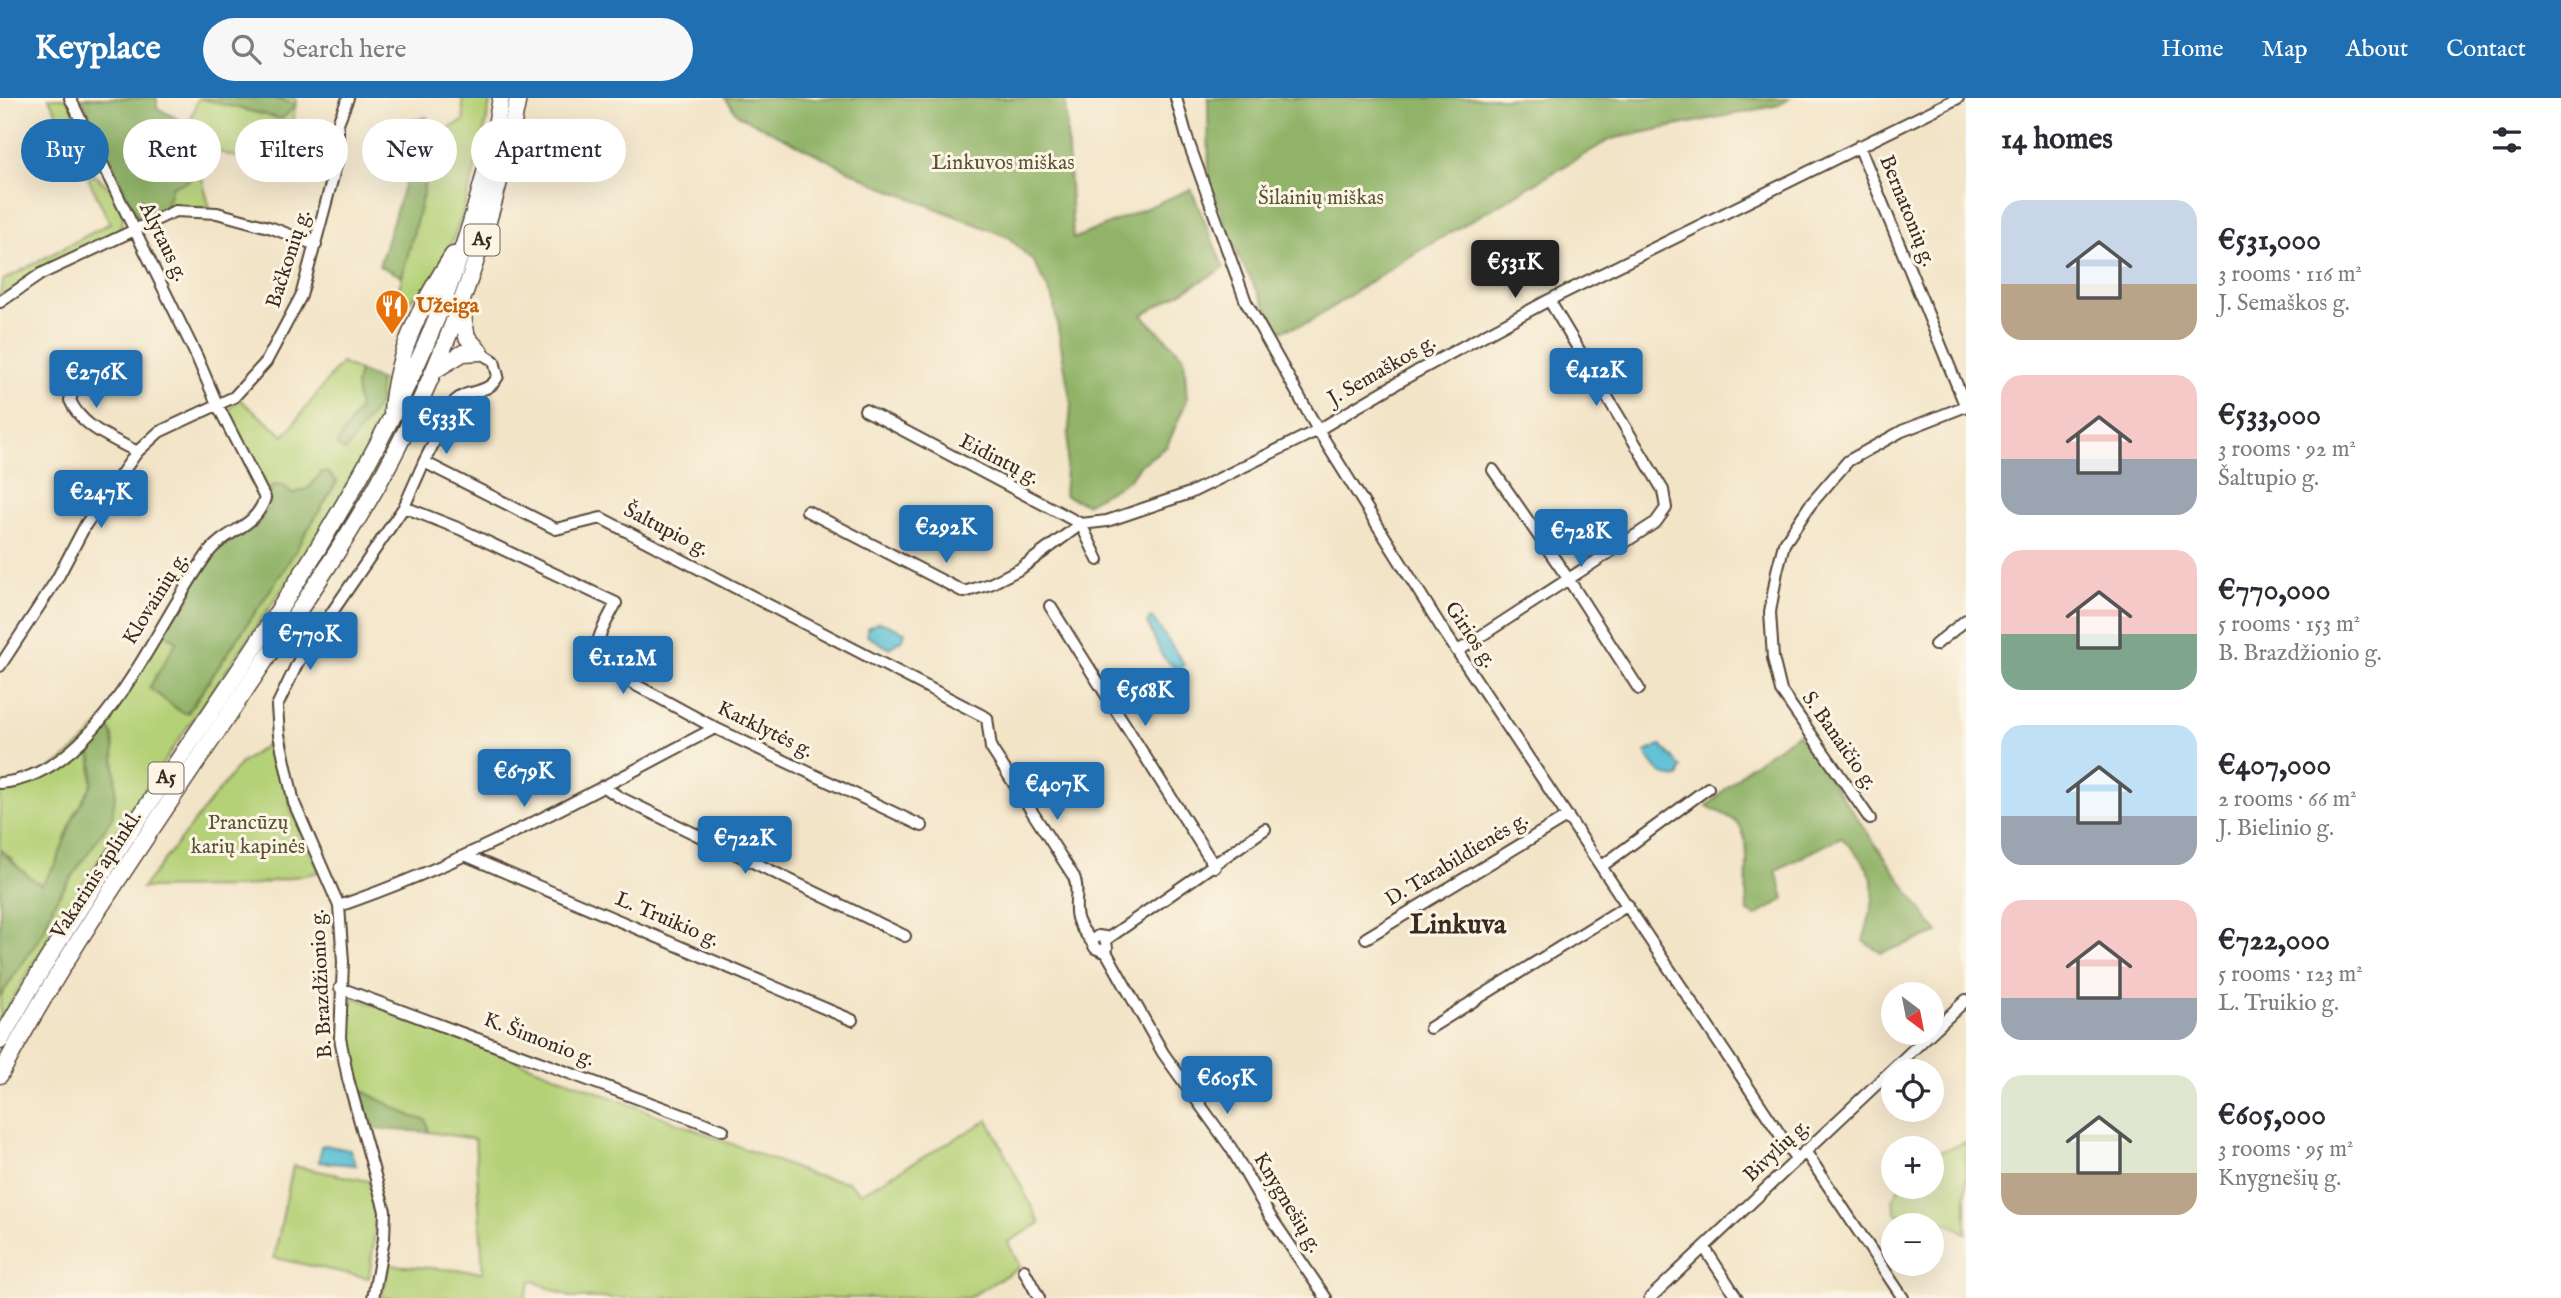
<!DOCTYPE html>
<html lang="en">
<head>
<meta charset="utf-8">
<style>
  :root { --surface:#fff; --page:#f7f7f7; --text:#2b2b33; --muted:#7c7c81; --accent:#1f6fb2 }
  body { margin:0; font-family:"IM FELL English",serif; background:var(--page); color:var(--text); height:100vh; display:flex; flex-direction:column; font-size:26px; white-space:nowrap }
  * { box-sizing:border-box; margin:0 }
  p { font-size:23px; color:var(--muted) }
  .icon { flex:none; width:38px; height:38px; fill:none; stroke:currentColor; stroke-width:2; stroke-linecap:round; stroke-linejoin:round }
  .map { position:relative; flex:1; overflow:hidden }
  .panel { display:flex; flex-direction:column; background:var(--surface); width:595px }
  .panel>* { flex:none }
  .top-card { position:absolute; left:21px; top:21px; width:665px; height:63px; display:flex; gap:14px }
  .needle { width:46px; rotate:148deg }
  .controls { position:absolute; left:1881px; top:884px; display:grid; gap:14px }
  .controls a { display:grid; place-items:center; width:63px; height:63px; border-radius:50%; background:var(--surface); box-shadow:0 7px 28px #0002; font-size:35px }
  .price { position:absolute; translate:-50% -60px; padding:0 16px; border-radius:7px; background:var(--accent); color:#fff; font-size:23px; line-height:46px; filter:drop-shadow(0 2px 4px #0008) }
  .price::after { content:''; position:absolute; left:50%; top:42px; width:21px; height:16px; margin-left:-10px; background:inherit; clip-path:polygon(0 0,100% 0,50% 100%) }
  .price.current { background:#222; color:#fff }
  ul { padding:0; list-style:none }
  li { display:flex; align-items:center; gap:21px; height:175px; padding:0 35px }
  li span { display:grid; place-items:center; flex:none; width:196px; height:140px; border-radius:21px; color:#555 }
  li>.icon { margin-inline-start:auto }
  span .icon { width:84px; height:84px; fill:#fffc; stroke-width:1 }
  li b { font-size:30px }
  h2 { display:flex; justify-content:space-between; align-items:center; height:84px; padding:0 35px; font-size:30px }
  .pill { padding:0 24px; border-radius:32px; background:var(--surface); box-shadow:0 7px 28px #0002; font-size:24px; line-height:63px }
  .pill.current { background:var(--accent); color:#fff }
  header { display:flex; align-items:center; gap:42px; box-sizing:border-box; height:98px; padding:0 35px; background:var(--accent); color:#fff }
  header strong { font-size:33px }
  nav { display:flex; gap:38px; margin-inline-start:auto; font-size:24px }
  .search { width:490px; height:63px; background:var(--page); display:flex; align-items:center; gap:18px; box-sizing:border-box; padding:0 24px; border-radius:38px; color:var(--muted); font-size:26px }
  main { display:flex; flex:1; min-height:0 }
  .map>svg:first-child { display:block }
  .green { fill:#b5d178; stroke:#787e4b; stroke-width:2 }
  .forest { fill:#90b368; stroke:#666e43; stroke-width:2 }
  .water { fill:#58bfd5; stroke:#4a747a; stroke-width:2 }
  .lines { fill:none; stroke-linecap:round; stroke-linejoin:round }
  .minor-casing { stroke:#564637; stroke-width:14 }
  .highway-casing { stroke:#564637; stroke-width:19 }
  .minor { stroke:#fff; stroke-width:10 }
  .highway { stroke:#fff; stroke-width:16 }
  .labels { text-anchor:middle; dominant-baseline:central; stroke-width:6; stroke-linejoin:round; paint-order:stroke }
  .shield { fill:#fcf5e5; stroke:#75675a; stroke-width:2 }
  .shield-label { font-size:19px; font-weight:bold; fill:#3b2a1e }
  .park-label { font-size:21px; fill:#5a5434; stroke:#fcf5e5 }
  .street-label { font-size:21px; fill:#3b2a1e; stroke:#fcf5e5 }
  .food-label { font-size:21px; font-weight:bold; fill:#c56008; stroke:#fcf5e5; text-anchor:start }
  .district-label { font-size:28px; font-weight:bold; fill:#3b2a1e; stroke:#fcf5e5 }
</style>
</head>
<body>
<header>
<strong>Keyplace</strong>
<div class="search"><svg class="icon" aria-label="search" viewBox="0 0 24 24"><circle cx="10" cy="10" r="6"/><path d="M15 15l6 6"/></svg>Search here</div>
<nav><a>Home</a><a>Map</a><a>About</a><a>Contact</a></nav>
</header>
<main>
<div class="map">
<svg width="1966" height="1200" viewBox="0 0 1966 1200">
  <rect width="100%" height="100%" fill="#fcf5e5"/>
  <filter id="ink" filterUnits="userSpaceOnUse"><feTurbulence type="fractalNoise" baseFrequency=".0143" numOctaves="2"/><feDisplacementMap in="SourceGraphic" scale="14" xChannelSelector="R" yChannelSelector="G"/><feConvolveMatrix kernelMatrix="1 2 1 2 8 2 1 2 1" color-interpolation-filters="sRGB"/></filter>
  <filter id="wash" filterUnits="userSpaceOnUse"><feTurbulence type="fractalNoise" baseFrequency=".00686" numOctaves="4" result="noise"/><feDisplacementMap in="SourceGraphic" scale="28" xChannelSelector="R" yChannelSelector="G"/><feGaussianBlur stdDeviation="1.57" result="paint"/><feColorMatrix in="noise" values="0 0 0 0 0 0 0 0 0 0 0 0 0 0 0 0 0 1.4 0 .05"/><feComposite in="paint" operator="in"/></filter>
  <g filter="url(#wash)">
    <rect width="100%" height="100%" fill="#f2e4c7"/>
    <path class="green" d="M49 0H68L96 64 85 73Z
      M198 0 281 21 295 7 273 0H296L288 75 209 51 204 35 189 27Z
      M462 0H491C482 47 463 127 441 168 433 183 421 193 408 204L396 202 424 94 428 40 464 23Z
      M200 74 210 110 165 113 172 88 186 84Z
      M95 77 112 92 124 118 119 135 0 199 2 183 110 125 88 80Z
      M464 167 469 168 418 294 346 431 0 965V956L67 840 343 427 385 354 415 292Z
      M341 265 359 273 356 287 359 311 350 324 344 352 379 306V282L390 286 391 294C349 402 277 498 212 593 138 701 65 809 0 923V899L45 831 54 805 112 719 116 689 113 638 90 647 92 686 74 718 56 765 42 787 17 772 12 761 0 752V689C83 674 119 599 162 534L177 543 188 615 283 473 337 384 322 374 309 390 292 396 283 387 272 388 269 394 228 314 238 300 284 338Z
      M276 640 291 711 320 774 243 789 142 790 240 666Z
      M356 900 812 1077 848 1084 861 1095 988 1022 1040 1125 1008 1144 1020 1169 968 1200H572L531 1182 525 1200H381L390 1167 483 1174 475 1041 429 1034 425 1022 413 1019 366 995 360 998 347 939 345 902Z
      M1966 1044V1136C1940 1115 1925 1132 1896 1115L1893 1102 1899 1089 1932 1088V1057Z
      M293 1068 369 1083 377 1120 369 1180 274 1160Z"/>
    <path class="forest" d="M81 0H157V10L204 35 213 64 186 84 172 88 165 113 142 122 137 119Z
      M199 0H273L296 7 282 21Z
      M725 0H1065L1073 141 1191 91 1224 170 1142 217 1184 259 1187 302 1167 348 1138 369 1129 382 1086 406 1064 397 1071 306 1053 201 1034 164 1008 139 880 88 738 17Z
      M1208 0H1790L1779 7 1611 41 1402 163 1308 225 1280 233 1240 162 1209 84Z
      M427 19C432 74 416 125 402 178L379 168 419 39 403 34 407 24Z
      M359 273 379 282V306L345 353 336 347 359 311 356 287Z
      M322 374H327L337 383 283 473 187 615 181 614 149 590 177 543 162 534 212 456 228 442 259 424 270 408 271 388 283 387 292 396 309 390Z
      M109 630 113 638 116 689 112 720 54 805 45 831 0 899V752C16 765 23 777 42 787L56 765 74 718 92 686 93 669 90 647Z
      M1798 636 1938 835 1881 855 1863 843C1878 788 1882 781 1841 739L1776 772 1784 801 1756 818 1748 814C1742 789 1755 744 1737 725 1731 718 1715 713 1707 708L1749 669Z
      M365 994 413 1019 426 1022 429 1034 374 1031 360 998Z"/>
    <path class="water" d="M1152 519 1184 566 1182 570 1176 571 1162 558 1147 524Z
      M880 524 905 534 903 541 889 550 867 538V530Z
      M1661 647 1681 669 1679 679C1662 682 1653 668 1645 654Z
      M325 1047 350 1052 356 1067 319 1064 321 1048Z"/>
  </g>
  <g filter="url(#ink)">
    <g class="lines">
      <g class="minor-casing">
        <path id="minor" d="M1176 0 1188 43 1246 204 1318 332 1441 529 1797 1062
          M1859 48 1966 309
          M0 204 41 176 175 113 217 115 272 130 316 147
          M480 254 494 263 498 278C488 298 470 289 455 303L424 364 556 431 601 420 987 620 991 650 1074 779C1080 793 1073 806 1077 820 1080 832 1091 840 1095 850L1102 853 1107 850 1105 839 1098 838 1093 842
          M86 257 70 302C81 329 112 340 137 354
          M865 312 1081 426 1098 462
          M1493 372 1567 479 1639 591
          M404 409 460 431 616 505C605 528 583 554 610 573L715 630 922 728
          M807 413 964 494 990 486 1020 471 1081 426 1107 423 1190 395 1318 332 1416 274 1549 202 1958 0
          M1050 508 1215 769
          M1935 547 1966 522
          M1458 553 1656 424 1666 410 1663 392 1549 202
          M0 568 57 481 86 426 137 354 159 334 234 299 266 264 301 198 338 60V25L348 0
          M0 685C101 677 155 526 209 454 227 431 255 431 265 400L217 306 197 259 70 0
          M603 688 619 699 905 838
          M1870 721 1781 593 1773 560 1770 514 1777 473 1784 446 1810 407 1848 363 1902 333 1966 308
          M467 758 852 922
          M1602 768 1708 690
          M339 808C471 763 592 694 715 630
          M1366 840 1568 718
          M1107 841 1265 731
          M1105 852 1163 955 1231 1050 1270 1118 1326 1200
          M340 890 723 1032
          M1430 930 1628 807
          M1932 934 1966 902
          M1805 1053 1903 1200
          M1704 1149 1737 1200
          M1024 1172 1039 1200
          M373 1200 384 1141 385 1113 348 981 340 940 343 864 339 808 294 705 279 637 277 608 298 564 404 409 424 364
          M1650 1200 1932 934"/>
      </g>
      <g class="highway-casing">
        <path id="highway" d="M461 209 467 239 480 254
          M435 272 463 255 480 254
          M392 313C396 255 422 205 453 157
          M0 943C175 626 437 370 501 0
          M0 977C77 834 172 702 262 567 302 508 342 449 377 388 444 267 492 135 518 0"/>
      </g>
      <use href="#minor" class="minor"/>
      <use href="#highway" class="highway"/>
    </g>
  </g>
  <defs>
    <g id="restaurant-pin" transform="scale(1.75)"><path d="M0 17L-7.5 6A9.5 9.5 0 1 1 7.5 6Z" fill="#e8710a" stroke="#fcf5e5"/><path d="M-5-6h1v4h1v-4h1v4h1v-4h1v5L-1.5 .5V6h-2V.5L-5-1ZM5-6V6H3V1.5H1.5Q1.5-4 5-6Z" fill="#fff"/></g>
  </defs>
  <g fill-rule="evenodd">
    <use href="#restaurant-pin" x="392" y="208"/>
  </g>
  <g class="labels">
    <g class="shield">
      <rect x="464.5" y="126.5" width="35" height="31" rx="5"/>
      <rect x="148.5" y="664.5" width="35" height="31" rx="5"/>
    </g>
    <g class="shield-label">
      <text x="482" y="142">A5</text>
      <text x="166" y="680">A5</text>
    </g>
    <g class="park-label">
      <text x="1003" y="65">Linkuvos miškas</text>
      <text x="1321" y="100">Šilainių miškas</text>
      <text x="248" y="725">Prancūzų<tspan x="248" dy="24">karių kapinės</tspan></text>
    </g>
    <g class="street-label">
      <text transform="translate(1907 113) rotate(68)">Bernatonių g.</text>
      <text transform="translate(163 144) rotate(64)">Alytaus g.</text>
      <text transform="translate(289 161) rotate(-72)">Bačkonių g.</text>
      <text transform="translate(1382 273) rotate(-30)">J. Semaškos g.</text>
      <text transform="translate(999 362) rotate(27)">Eidintų g.</text>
      <text transform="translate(666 432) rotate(27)">Šaltupio g.</text>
      <text transform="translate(156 501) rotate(-58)">Klovainių g.</text>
      <text transform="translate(1470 537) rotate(56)">Girios g.</text>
      <text transform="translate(765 632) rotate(26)">Karklytės g.</text>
      <text transform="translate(1839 643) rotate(55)">S. Banaičio g.</text>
      <text transform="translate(1457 762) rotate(-31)">D. Tarabildienės g.</text>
      <text transform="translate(97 777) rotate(-57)">Vakarinis aplinkl.</text>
      <text transform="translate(667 822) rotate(23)">L. Truikio g.</text>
      <text transform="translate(322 886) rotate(-93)">B. Brazdžionio g.</text>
      <text transform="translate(539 942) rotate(21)">K. Šimonio g.</text>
      <text transform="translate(1777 1053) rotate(-43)">Bivylių g.</text>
      <text transform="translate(1287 1105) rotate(59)">Knygnešių g.</text>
    </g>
    <g class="food-label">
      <text x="416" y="208">Užeiga</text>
    </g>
    <g class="district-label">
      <text x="1458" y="827">Linkuva</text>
    </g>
  </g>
</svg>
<div class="controls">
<a><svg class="needle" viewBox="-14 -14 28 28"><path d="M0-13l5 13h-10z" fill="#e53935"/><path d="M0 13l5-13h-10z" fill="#7c7c81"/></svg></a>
<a><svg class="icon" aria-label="locate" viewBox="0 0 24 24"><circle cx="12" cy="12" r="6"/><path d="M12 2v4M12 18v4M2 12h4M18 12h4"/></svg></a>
<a>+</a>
<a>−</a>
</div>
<b class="price current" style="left:1515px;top:202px">€531K</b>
<b class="price" style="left:1596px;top:310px">€412K</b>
<b class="price" style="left:96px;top:312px">€276K</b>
<b class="price" style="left:446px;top:358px">€533K</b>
<b class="price" style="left:101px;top:432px">€247K</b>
<b class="price" style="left:946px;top:467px">€292K</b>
<b class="price" style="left:1581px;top:471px">€728K</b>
<b class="price" style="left:310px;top:574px">€770K</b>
<b class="price" style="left:623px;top:598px">€1.12M</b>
<b class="price" style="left:1145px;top:630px">€568K</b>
<b class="price" style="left:524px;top:711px">€679K</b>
<b class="price" style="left:1057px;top:724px">€407K</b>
<b class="price" style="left:745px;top:778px">€722K</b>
<b class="price" style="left:1227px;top:1018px">€605K</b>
<div class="top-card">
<a class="pill current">Buy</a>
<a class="pill">Rent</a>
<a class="pill">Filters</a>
<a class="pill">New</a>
<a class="pill">Apartment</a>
</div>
</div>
<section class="panel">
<h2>14 homes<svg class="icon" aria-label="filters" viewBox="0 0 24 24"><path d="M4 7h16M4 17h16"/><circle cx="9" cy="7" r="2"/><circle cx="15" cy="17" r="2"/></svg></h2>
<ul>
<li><span style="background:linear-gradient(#c9d6e8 60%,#b9a48a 0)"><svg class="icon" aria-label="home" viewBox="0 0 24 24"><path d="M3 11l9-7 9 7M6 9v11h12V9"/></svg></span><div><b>€531,000</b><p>3 rooms · 116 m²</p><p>J. Semaškos g.</p></div></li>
<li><span style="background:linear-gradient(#f6c9c9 60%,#9aa5b1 0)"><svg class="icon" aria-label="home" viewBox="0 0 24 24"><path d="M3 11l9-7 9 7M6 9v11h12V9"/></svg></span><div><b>€533,000</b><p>3 rooms · 92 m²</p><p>Šaltupio g.</p></div></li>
<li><span style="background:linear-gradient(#f6c9c9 60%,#7fa58c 0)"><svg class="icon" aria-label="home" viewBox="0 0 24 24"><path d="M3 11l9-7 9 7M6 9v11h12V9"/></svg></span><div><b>€770,000</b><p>5 rooms · 153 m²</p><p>B. Brazdžionio g.</p></div></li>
<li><span style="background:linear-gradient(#bfe0f5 65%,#9aa5b1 0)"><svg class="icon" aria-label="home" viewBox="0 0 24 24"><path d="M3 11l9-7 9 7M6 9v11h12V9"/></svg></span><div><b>€407,000</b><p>2 rooms · 66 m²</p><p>J. Bielinio g.</p></div></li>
<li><span style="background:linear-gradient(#f6c9c9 70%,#9aa5b1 0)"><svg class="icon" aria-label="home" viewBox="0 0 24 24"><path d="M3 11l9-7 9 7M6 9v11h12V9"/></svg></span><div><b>€722,000</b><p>5 rooms · 123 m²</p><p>L. Truikio g.</p></div></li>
<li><span style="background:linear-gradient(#dfe7d0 70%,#b9a48a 0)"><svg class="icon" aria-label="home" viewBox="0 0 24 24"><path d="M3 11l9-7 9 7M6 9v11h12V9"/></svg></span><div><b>€605,000</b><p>3 rooms · 95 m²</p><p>Knygnešių g.</p></div></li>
</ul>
</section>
</main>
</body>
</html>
